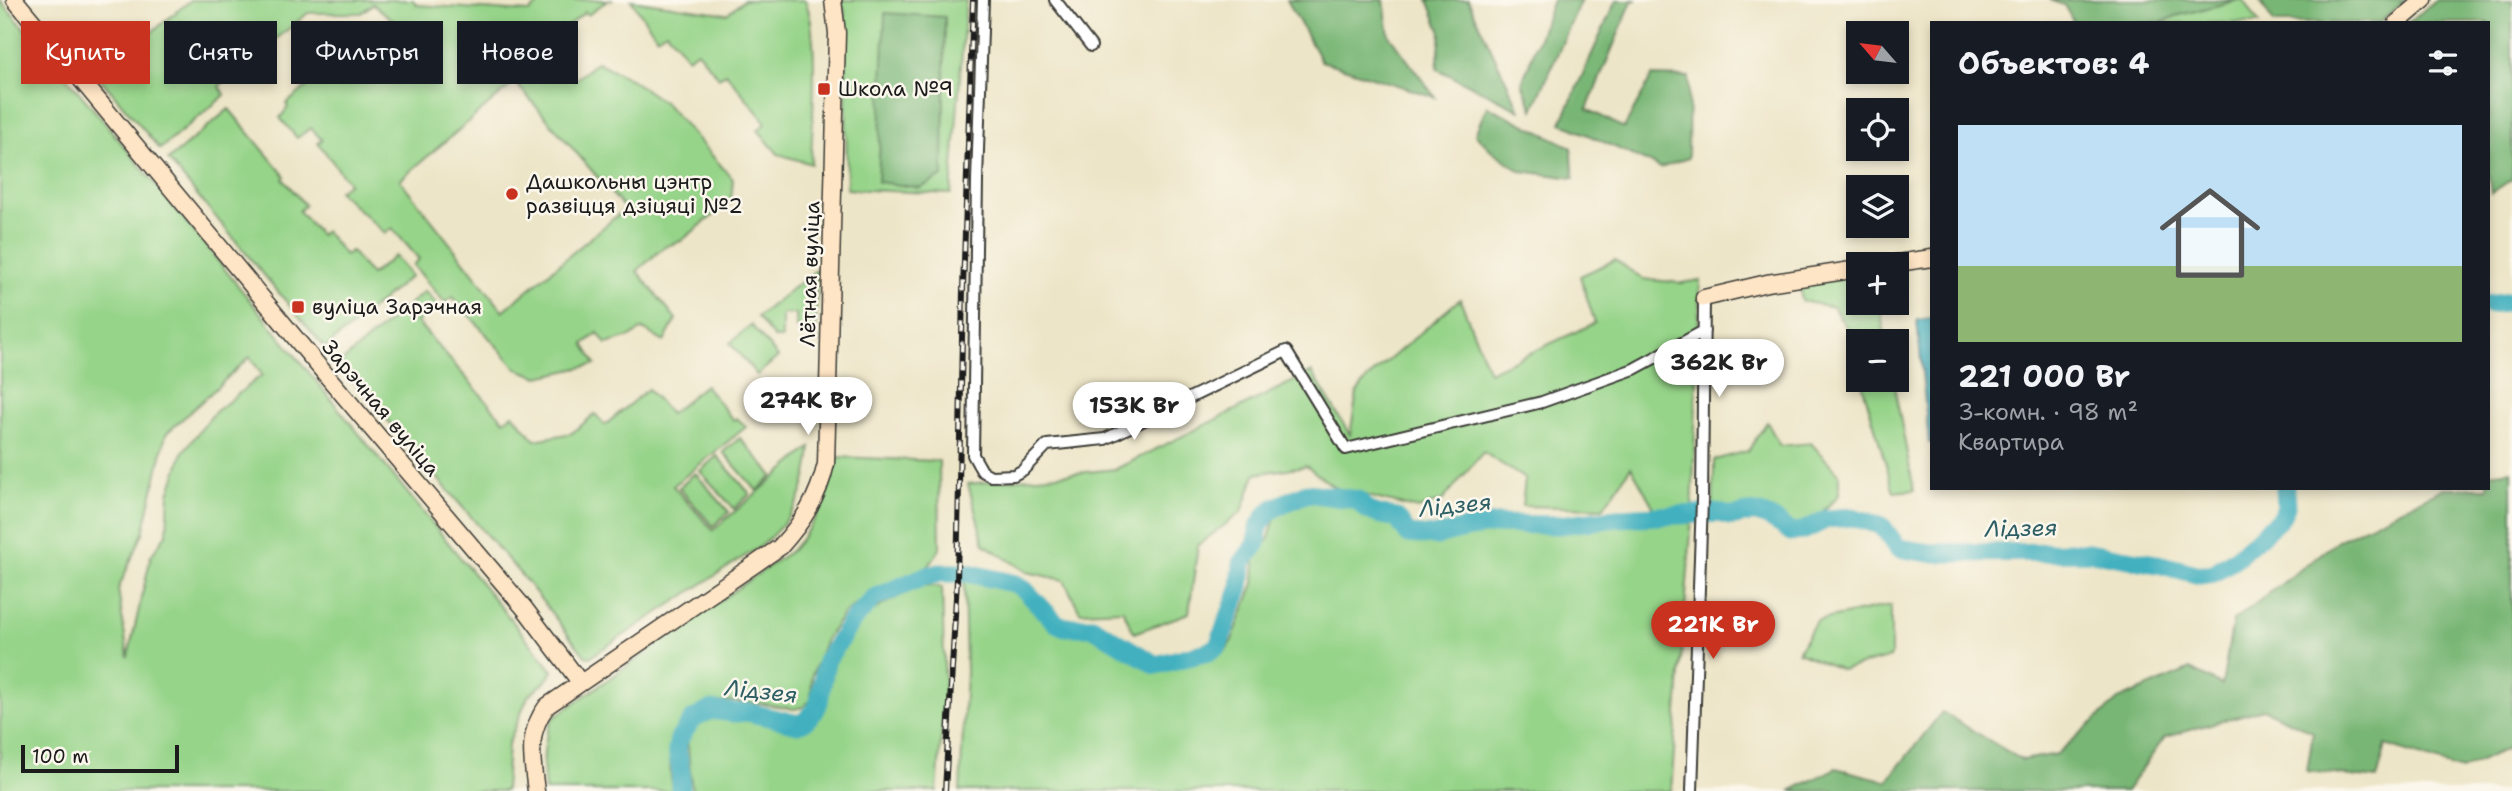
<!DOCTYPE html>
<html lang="ru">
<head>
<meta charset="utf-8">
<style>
  :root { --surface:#171b24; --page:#242831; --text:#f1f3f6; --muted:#9ea1a6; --accent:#c8321e }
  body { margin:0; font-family:"Shantell Sans",sans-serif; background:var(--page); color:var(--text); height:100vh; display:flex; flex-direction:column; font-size:26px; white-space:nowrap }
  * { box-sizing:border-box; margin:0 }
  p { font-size:23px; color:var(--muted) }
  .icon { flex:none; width:38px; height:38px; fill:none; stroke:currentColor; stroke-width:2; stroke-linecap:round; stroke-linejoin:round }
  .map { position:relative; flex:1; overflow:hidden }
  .panel { position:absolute; left:1930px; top:21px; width:560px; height:469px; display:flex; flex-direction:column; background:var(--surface); border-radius:0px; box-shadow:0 4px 10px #0003 }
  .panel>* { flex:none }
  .hud { position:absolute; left:21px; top:21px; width:665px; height:63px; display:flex; gap:14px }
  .needle { width:46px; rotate:298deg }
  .fabs { position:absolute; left:1846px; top:21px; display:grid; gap:14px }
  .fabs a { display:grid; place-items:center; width:63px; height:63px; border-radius:0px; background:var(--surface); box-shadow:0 4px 10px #0003; font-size:35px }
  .scale { position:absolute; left:21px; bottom:18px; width:158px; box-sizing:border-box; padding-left:7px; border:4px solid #1c1c1c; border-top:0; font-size:19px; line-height:24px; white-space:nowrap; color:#1c1c1c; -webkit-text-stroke:5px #fbf7ec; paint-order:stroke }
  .price { position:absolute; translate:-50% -60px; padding:0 16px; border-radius:24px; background:#fff; color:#222; font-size:23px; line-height:46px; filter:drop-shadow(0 2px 4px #0008) }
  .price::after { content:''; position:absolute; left:50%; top:42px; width:21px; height:16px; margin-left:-10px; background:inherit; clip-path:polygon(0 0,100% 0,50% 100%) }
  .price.current { background:var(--accent); color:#fff }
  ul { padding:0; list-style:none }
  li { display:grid; align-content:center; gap:14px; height:371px; padding:0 28px }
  li span { display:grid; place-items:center; height:217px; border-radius:0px; color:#555 }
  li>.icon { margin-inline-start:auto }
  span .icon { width:126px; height:126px; fill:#fffc; stroke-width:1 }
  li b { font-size:30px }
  h2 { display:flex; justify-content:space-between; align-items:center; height:84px; padding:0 28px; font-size:30px }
  .chip { padding:0 24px; border-radius:0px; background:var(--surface); box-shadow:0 4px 10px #0003; font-size:24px; line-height:63px }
  .chip.current { background:var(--accent); color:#fff }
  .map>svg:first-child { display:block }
  .green { fill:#96d489; stroke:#597852; stroke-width:2; fill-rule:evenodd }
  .forest { fill:#78b675; stroke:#4a6948; stroke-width:2 }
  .water { fill:#42b0bf; stroke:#2f666e; stroke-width:2 }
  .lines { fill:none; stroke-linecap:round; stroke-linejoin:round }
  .river { stroke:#42b0bf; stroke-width:19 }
  .street-casing { stroke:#3b3a36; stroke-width:14 }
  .secondary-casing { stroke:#3b3a36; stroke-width:19 }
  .street { stroke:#fff; stroke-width:10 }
  .secondary { stroke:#fee5c5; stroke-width:16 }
  .rail-casing { stroke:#1c1c1c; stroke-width:6 }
  .rail { stroke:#fbf7ec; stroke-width:3.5; stroke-dasharray:10; stroke-linecap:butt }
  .poi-dot { fill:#c8321e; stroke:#fbf7ec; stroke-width:2.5 }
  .labels { text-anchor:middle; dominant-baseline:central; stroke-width:5; stroke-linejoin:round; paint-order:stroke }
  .poi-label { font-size:21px; fill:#1c1c1c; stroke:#fbf7ec; text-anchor:start }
  .street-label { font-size:21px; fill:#1c1c1c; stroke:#fbf7ec }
  .water-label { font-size:23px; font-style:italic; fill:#2d5f65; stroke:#fbf7ec }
</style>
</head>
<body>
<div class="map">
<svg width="2512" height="791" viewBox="0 0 2512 791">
  <rect width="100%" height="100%" fill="#fbf7ec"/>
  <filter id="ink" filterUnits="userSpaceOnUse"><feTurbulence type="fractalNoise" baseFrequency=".0143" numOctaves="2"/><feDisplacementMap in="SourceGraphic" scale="14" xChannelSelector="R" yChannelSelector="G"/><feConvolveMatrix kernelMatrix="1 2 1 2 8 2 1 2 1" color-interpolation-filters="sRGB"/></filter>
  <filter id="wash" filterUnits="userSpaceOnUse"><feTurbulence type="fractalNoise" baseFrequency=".00686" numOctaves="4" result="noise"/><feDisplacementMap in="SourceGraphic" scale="28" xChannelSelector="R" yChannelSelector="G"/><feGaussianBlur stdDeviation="1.57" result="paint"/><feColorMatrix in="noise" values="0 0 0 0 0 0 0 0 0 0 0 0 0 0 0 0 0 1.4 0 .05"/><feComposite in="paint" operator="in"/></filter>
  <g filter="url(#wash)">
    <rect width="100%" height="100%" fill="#ede5c7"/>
    <path class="green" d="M0 0 101 118 553 671 544 683 528 696 508 744 505 791H0ZM250 357 262 375 214 413 183 452 169 494 167 533 151 556 128 657 118 589 143 533 166 434Z
      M191 0H413L417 5 530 12 543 0H614H608L588 15 585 12 543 46 575 80 597 62 632 80 666 104 733 179 731 201 681 241 664 247 637 271 676 319 664 342 643 329 630 337 606 344 598 333 584 344 596 364 539 377 517 369 453 297 445 303 413 265 419 259 392 228 385 233 338 191 349 183 318 143 322 140 311 128 297 138 280 118 288 107 286 104 337 62 344 69 364 52 385 77 420 48 408 32 373 4 361 13H308L219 86 225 95 160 149 98 76ZM515 82 625 209 503 311 400 180Z
      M631 0 727 14 744 0H805C820 34 812 123 811 164L778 154 758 130 766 123 726 73 719 78 697 51 688 58 666 31 657 37Z
      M840 0H966L951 194 847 189 845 12Z
      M2238 0H2244L2259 23H2160L2176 16Z
      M229 109 285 176 283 179 305 205 299 211 320 235 325 231 345 255 351 251 371 275 395 256 411 276 325 348 168 160Z
      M1615 260 1643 279 1682 283 1700 280 1692 518 1671 791H960L966 672 964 579 1015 587 1039 612 1058 624 1088 628 1114 639 1141 661 1154 668 1225 651 1232 640 1254 583 1255 560 1269 538 1275 517C1301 503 1322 487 1352 502 1373 513 1367 516 1393 518L1406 534 1419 539H1434L1466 531 1561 530 1659 517 1631 467 1603 508 1522 506 1525 479 1483 452 1443 500 1418 509 1336 488 1306 466 1255 474 1242 512 1198 545 1189 613 1134 633 1123 610 1080 612 1064 580 1027 572 984 544 968 484 1116 469 1312 372 1350 435 1357 393 1367 379 1460 299 1489 372 1595 323 1580 276Z
      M817 269 816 328H796V314H782V338H774L757 317Z
      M1858 274V303H1879L1886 341H1858V344L1833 307 1801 301 1800 282Z
      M425 291 437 305 417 322 504 421 513 414 535 440 572 433 595 414 605 425 648 389 670 414 705 385 733 420 737 418 746 427 673 486 713 530 811 447C807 493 795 518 759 547L590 657 585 656 528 583 339 364Z
      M751 325 778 357 757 375 730 343Z
      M1861 380H1893L1914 490 1894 492Z
      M1767 422 1780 446 1811 443 1839 474V495L1803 531 1791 532 1780 523 1752 512 1731 518 1720 513 1713 514 1714 460 1748 451Z
      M740 438 773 476 757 491 723 452Z
      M717 456 750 494 734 509 700 471Z
      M838 457 939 461 940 549 927 568 876 590 844 613 826 639 812 675 811 700 803 707 794 709C759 703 712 691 685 720 682 723 677 727 675 732 667 750 671 772 672 791H545C542 767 542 742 552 719L792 550C821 517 826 497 838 457Z
      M695 473 729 512 713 526 679 488Z
      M923 585 942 587 945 691 937 791H692L687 737 701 721 734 715 771 724 802 726C810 719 821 712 825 703 834 685 830 664 840 645 857 614 893 599 923 585Z
      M1891 605V657L1842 670 1798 652 1816 621Z"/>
    <path class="forest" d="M1287 0H1384L1389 35 1435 97 1321 61Z
      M1428 0H1468L1520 110 1437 69 1441 33Z
      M1553 0H1581L1533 110 1522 83Z
      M1616 0H1637L1632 1 1587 109 1624 128 1652 76 1689 77 1688 158 1661 168 1561 123Z
      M2049 0H2238L2176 16 2160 23H2074L2064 5Z
      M2259 0H2406L2379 23H2274Z
      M2436 0H2512V179L2491 193 2488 171V23H2408Z
      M885 13 945 17 943 176 920 188 878 182Z
      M1487 106 1571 147 1574 178 1521 171 1492 151 1475 134Z
      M2512 471V746L2461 770 2386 745 2377 779 2307 771 2313 732 2263 709 2165 737 2126 791H1790L1836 768 1887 781 1942 712 2022 760 2057 754 2118 700 2190 669 2222 685 2233 621 2339 540 2444 488H2488L2489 474Z"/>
    <path class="water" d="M1932 318V443H1929L1917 320Z"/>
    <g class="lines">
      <path class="river" d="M2488 304 2512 301
        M680 791 681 772 677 749 679 739 692 720 710 710 735 713 747 712 798 724 805 721 815 711 819 702 826 661 852 621 874 598 923 577 940 573H968L1016 584 1025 590 1056 623 1065 627H1092L1156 665 1208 652 1218 646 1240 587 1242 563 1257 543 1258 528 1266 515 1274 508 1307 493 1358 500C1367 514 1381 515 1397 518L1408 534 1437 536 1464 529 1497 524 1559 525 1617 518 1720 513C1734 519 1735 515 1749 513 1762 511 1781 524 1791 532L1803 531 1827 519 1852 517 1882 526 1898 548 1930 553 2089 552 2162 565 2200 575 2214 573 2237 557 2280 519 2286 507 2285 488"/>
    </g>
  </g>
  <g filter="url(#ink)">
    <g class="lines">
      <g class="street-casing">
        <path id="street" d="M983 0 977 180 973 455 982 471 991 476 1014 475 1023 470 1047 445 1105 439 1286 351 1346 449 1542 402 1634 369 1704 331
          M1055 0 1091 46
          M1692 791 1702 500 1704 298"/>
      </g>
      <g class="secondary-casing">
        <path id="secondary" d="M15 0 316 363 525 609 580 682
          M2397 23 2424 0
          M1890 264 1932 258
          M1704 298 1767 283 1858 269
          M536 791C532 759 526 733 547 706L780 547C803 522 818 498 826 464L837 33 833 0"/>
      </g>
      <use href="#street" class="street"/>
      <use href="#secondary" class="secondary"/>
      <g class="rail-casing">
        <path id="rail" d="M945 791 957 580 963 290 973 0"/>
      </g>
      <use href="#rail" class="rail"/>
    </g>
  </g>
  <g class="poi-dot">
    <rect x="817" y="82" width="14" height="14" rx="3.5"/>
    <circle cx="512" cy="194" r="7"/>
    <rect x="291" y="300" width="14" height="14" rx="3.5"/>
  </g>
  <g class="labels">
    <g class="poi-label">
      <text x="838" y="89">Школа №9</text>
      <text x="526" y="182">Дашкольны цэнтр<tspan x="526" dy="24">развіцця дзіцяці №2</tspan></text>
      <text x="312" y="307">вуліца Зарэчная</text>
    </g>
    <g class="street-label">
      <text transform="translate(810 274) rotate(-88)">Лётная вуліца</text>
      <text transform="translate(381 408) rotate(50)">Зарэчная вуліца</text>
    </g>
    <g class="water-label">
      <text transform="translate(1455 505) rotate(-6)">Лідзея</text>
      <text transform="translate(2021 528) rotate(-1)">Лідзея</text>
      <text transform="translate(761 691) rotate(6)">Лідзея</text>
    </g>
  </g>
</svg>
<div class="fabs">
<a><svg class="needle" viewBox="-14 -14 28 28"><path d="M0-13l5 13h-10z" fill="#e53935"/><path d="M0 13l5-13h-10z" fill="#9ea1a6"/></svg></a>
<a><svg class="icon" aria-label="locate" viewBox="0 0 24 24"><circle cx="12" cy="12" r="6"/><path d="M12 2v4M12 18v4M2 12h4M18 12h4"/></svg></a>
<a><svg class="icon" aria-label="layers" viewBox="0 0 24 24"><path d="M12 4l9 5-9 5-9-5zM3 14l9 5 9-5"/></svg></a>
<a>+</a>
<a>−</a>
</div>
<div class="scale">100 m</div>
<b class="price" style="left:1719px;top:399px">362K Br</b>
<b class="price" style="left:808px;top:437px">274K Br</b>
<b class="price" style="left:1134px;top:442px">153K Br</b>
<b class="price current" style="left:1713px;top:661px">221K Br</b>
<div class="hud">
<a class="chip current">Купить</a>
<a class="chip">Снять</a>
<a class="chip">Фильтры</a>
<a class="chip">Новое</a>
</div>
<section class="panel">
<h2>Объектов: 4<svg class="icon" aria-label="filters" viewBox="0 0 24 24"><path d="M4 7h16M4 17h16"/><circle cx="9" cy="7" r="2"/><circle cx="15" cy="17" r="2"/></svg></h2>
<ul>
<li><span style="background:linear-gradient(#bfe0f5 65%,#8fb573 0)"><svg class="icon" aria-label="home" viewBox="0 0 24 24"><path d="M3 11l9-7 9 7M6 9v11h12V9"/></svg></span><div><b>221 000 Br</b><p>3-комн. · 98 m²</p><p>Квартира</p></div></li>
</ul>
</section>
</div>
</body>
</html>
